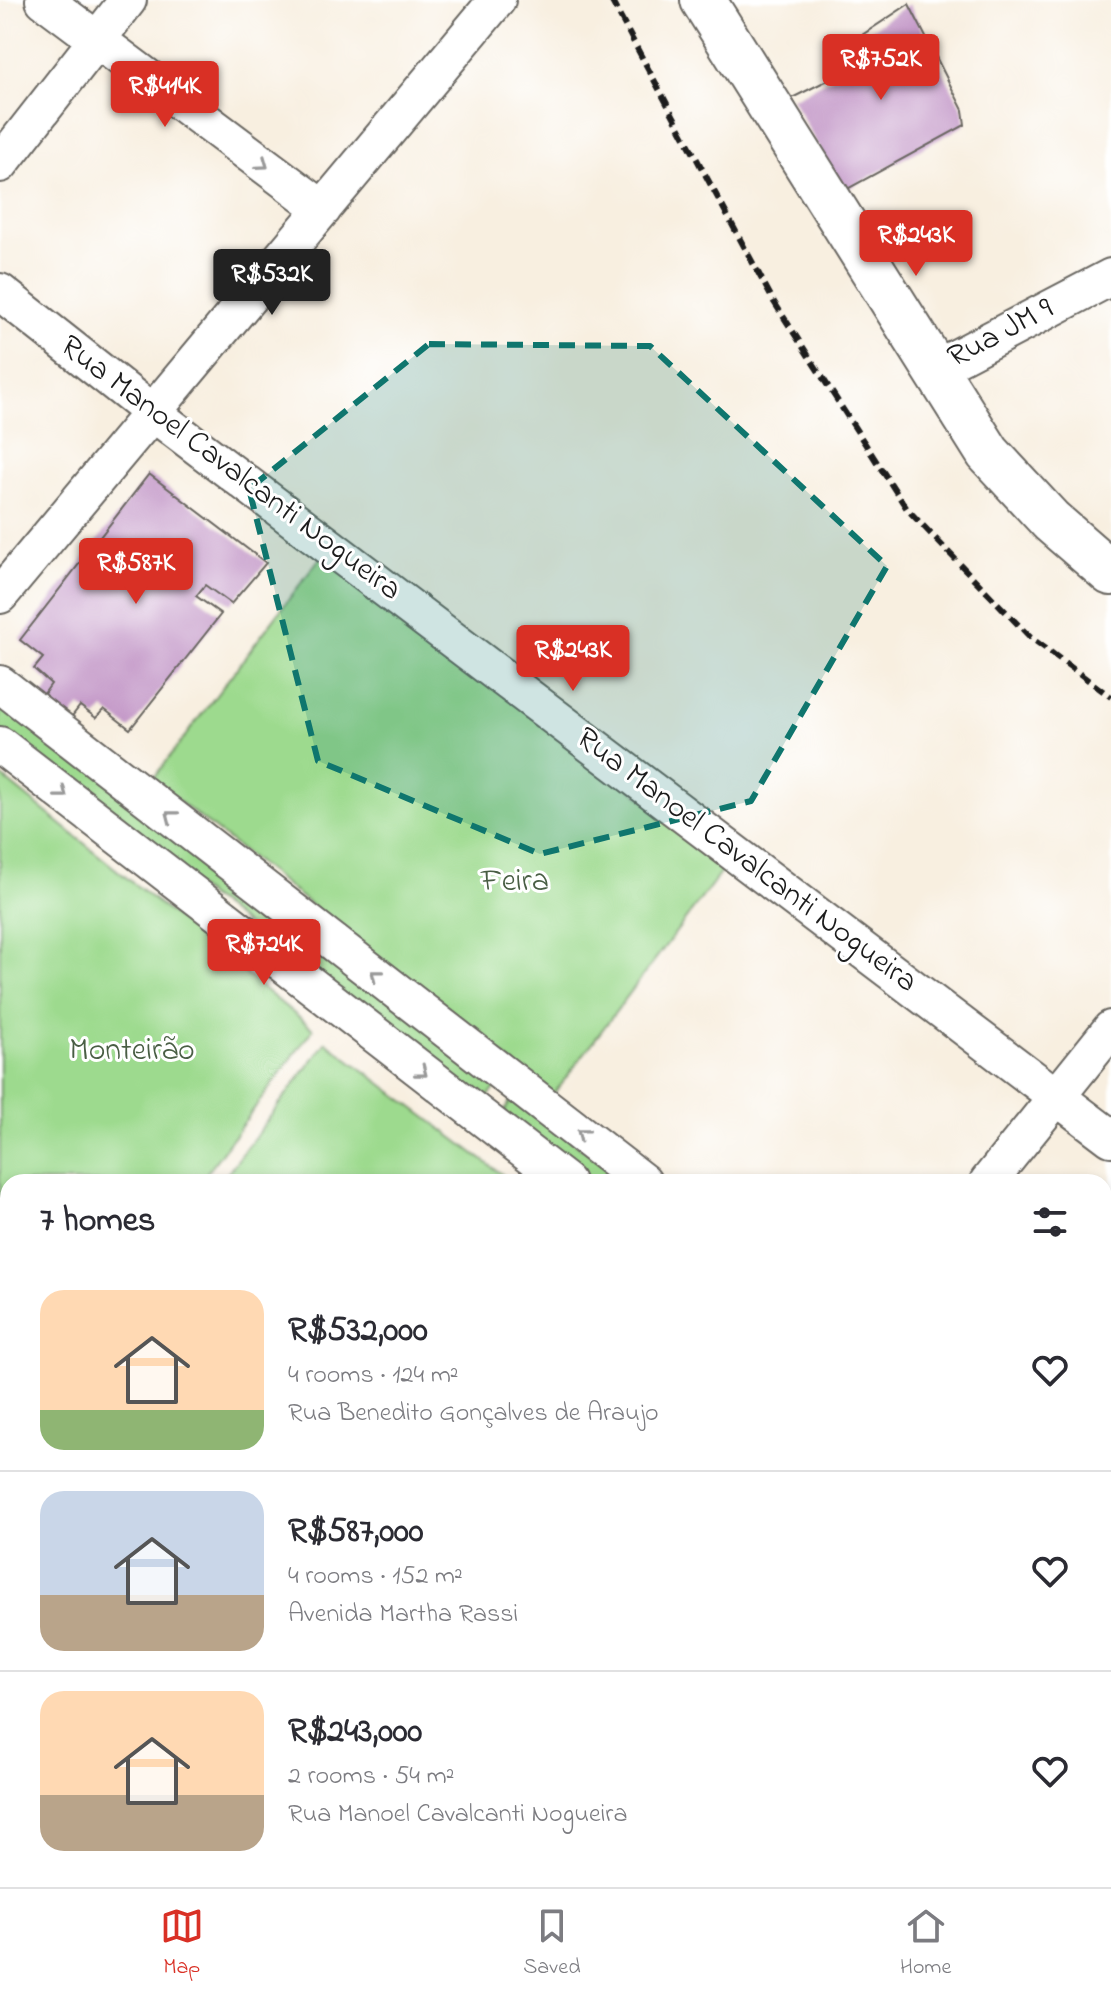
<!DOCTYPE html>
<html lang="en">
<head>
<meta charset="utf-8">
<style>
  :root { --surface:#fff; --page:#f7f7f7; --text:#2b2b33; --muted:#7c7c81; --line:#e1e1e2; --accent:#d93025 }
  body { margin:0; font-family:"Indie Flower",sans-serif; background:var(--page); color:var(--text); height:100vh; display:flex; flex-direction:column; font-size:30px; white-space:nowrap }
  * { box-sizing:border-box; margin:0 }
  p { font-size:26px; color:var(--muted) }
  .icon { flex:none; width:44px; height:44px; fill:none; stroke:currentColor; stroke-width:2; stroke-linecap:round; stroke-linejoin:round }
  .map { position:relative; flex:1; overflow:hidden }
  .drawer { position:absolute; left:0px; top:1174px; width:1112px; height:714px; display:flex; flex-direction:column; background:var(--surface); border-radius:24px 24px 0 0; box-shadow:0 4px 12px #0003 }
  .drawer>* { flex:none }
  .price { position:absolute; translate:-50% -68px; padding:0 18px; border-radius:8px; background:var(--accent); color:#fff; font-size:26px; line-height:52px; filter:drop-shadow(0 2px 4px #0008) }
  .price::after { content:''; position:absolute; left:50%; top:48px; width:24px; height:18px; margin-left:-12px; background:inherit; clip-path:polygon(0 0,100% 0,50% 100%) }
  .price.active { background:#222; color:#fff }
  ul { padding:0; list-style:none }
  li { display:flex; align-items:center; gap:24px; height:200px; padding:0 40px }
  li+li { border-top:2px solid var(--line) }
  li span { display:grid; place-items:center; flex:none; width:224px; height:160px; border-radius:24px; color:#555 }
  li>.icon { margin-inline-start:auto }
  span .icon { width:96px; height:96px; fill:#fffc; stroke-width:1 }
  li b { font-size:34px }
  h2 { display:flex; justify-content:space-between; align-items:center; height:96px; padding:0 40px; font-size:34px }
  .menu { display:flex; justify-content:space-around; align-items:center; height:112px; border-top:2px solid var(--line); background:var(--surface); font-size:22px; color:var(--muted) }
  .menu a { display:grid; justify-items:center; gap:4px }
  .menu .active { color:var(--accent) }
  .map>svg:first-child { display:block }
  .green { fill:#9dda8e; stroke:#5c7b55; stroke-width:2 }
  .building { fill:#c397c7 }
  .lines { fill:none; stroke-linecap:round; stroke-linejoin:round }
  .minor-casing { stroke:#696661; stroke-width:40 }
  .major-casing { stroke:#696661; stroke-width:48 }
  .minor { stroke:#fff; stroke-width:36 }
  .major { stroke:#fff; stroke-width:44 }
  .rail { stroke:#1c1c1c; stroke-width:6; stroke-dasharray:12 6; stroke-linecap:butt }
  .oneway { stroke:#999 }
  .marked { fill:#0f766e; fill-opacity:0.2; stroke:#0f766e; stroke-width:6; stroke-dasharray:16 10; stroke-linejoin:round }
  .labels { text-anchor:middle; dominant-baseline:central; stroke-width:6; stroke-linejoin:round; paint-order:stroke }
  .street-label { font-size:32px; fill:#1c1c1c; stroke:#fff }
  .park-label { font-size:32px; fill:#495e44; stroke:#fff }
</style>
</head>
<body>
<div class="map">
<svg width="1111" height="1887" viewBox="0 0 1111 1887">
  <rect width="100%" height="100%" fill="#fff"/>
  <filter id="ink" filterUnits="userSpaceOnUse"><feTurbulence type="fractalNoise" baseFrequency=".0125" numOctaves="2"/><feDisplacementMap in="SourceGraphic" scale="16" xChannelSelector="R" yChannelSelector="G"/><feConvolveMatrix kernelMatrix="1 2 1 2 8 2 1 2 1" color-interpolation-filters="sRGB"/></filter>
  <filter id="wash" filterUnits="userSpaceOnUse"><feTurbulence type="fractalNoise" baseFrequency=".006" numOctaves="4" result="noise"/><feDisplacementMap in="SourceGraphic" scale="32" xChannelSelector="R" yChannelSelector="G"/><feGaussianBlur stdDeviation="1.8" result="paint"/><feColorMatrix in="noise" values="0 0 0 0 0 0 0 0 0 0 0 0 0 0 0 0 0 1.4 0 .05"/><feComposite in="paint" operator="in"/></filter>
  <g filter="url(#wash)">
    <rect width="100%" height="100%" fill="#f8efe0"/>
    <path class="green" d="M323 554 728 863 553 1095 152 780Z
      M0 691 302 924 280 951 0 736Z
      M0 775 313 1029 200 1182H8V1441L0 1451Z
      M319 948 501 1082 482 1104 300 967Z
      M326 1042 512 1182H221Z
      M512 1098 629 1182H590L501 1118Z"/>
    <g id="blocks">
      <path class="building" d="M909 4 963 110 965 125 842 192 792 98 852 68 844 47Z
        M149 474 266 563 231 604 205 585 196 596 221 614 130 729 104 709 96 718 80 706 69 720 41 698 51 684 34 669 43 658 20 640Z"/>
    </g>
  </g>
  <g filter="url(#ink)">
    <use href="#blocks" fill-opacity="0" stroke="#696661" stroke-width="2"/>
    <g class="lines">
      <g class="minor-casing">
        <path id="minor" d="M44 0 323 209
          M0 164 128 0
          M0 292 153 413 1111 1138
          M933 370 1111 277
          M0 595 497 0
          M0 684 643 1182
          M0 745 566 1182
          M988 1182 1111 1029
          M0 1534 8 1540
          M1104 1542 1111 1548
          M1104 1593 1111 1598
          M0 1838 8 1828
          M1104 1864 1111 1855
          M442 1880 451 1887
          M875 1880 884 1887"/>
      </g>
      <g class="major-casing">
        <path id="major" d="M703 0 988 453 1051 521 1111 573"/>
      </g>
      <use href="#minor" class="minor"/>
      <use href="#major" class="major"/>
      <path class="rail" d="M611 0 774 302 907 509 1030 637 1111 697"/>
    </g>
    <defs><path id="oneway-chevron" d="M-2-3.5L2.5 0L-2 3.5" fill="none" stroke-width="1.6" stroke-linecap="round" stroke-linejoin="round" transform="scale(2)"/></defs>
    <g class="oneway">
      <use href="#oneway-chevron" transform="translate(263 164) rotate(36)"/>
      <use href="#oneway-chevron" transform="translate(62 793) rotate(38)"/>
      <use href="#oneway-chevron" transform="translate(171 816) rotate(-142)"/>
      <use href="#oneway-chevron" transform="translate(376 975) rotate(-142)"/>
      <use href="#oneway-chevron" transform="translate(422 1072) rotate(38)"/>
      <use href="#oneway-chevron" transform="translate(582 1134) rotate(-142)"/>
    </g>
  </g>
  <path class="marked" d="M429 344 650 346 887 566 751 801 540 854 318 761 249 489Z"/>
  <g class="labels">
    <g class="street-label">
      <text transform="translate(1001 334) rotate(-28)">Rua JM 9</text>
      <text transform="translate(230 469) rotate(37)">Rua Manoel Cavalcanti Nogueira</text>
      <text transform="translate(746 861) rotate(37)">Rua Manoel Cavalcanti Nogueira</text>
    </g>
    <g class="park-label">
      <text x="515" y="882">Feira</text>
      <text x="132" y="1051">Monteirão</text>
    </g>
  </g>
</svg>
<b class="price" style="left:881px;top:102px">R$752K</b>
<b class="price" style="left:165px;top:129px">R$414K</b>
<b class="price" style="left:916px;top:278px">R$243K</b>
<b class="price active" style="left:272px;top:317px">R$532K</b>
<b class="price" style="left:136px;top:606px">R$587K</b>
<b class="price" style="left:573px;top:693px">R$243K</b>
<b class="price" style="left:264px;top:987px">R$724K</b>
<section class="drawer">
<h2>7 homes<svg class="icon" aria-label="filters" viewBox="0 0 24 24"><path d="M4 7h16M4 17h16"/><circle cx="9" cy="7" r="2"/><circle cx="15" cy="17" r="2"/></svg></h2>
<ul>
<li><span style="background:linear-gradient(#ffd9b3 75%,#8fb573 0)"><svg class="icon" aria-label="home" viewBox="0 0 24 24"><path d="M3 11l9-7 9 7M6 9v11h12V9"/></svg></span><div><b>R$532,000</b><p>4 rooms · 124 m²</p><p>Rua Benedito Gonçalves de Araujo</p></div><svg class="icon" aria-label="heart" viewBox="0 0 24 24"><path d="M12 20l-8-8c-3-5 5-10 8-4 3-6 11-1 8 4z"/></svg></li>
<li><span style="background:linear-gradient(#c9d6e8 65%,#b9a48a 0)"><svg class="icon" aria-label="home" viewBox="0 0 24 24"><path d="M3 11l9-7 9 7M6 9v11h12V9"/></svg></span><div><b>R$587,000</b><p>4 rooms · 152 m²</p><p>Avenida Martha Rassi</p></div><svg class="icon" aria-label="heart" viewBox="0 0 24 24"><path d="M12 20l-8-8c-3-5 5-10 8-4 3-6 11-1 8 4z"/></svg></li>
<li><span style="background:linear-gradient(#ffd9b3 65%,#b9a48a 0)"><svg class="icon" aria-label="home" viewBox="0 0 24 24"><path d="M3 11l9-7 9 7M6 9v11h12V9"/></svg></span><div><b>R$243,000</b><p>2 rooms · 54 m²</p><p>Rua Manoel Cavalcanti Nogueira</p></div><svg class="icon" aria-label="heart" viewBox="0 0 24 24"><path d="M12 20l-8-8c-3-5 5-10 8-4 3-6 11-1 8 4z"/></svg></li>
</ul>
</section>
</div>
<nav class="menu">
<a class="active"><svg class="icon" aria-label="map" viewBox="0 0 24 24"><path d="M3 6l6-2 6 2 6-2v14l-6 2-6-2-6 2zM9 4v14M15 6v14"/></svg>Map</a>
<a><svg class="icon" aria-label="saved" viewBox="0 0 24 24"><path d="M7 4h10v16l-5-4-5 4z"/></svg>Saved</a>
<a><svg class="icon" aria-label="home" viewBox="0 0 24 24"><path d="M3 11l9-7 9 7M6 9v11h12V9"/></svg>Home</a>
</nav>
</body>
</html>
